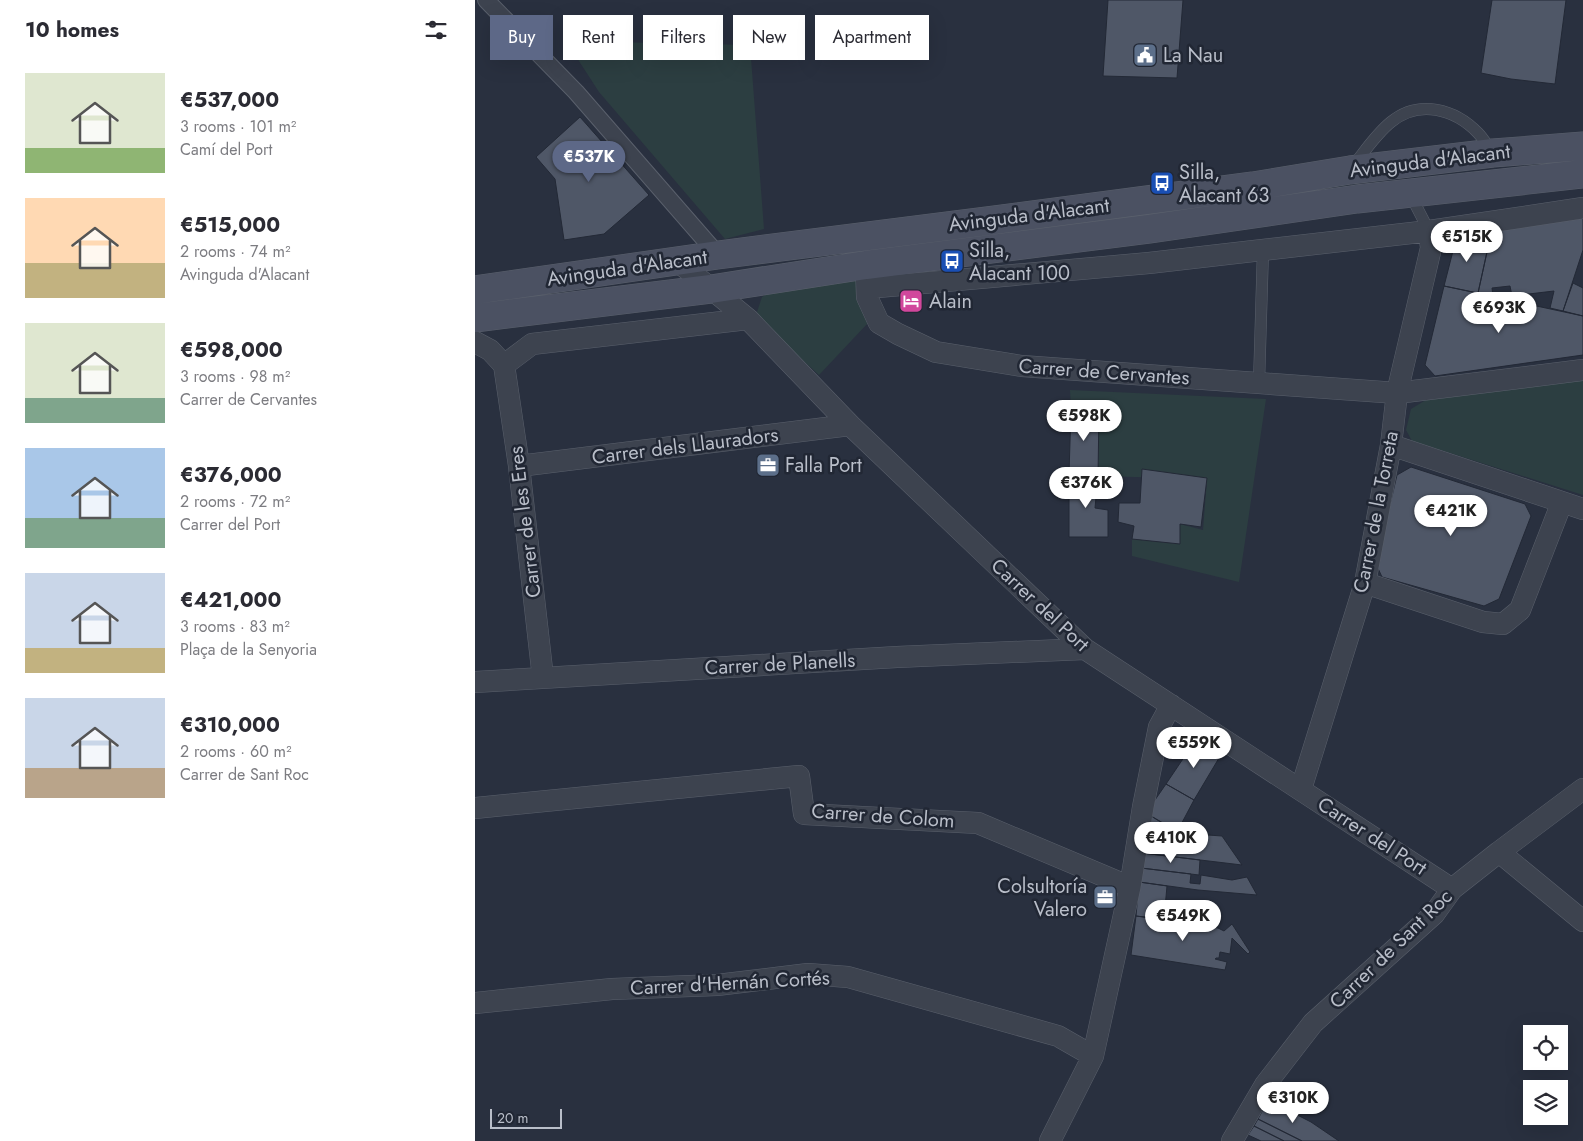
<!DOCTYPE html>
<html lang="en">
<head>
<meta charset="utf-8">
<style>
  :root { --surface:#fff; --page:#f2f2f3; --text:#2b2b33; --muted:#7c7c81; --accent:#5d6887 }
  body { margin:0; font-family:Jost,sans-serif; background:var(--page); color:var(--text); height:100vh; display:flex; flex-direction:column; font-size:19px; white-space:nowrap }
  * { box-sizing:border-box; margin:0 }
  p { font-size:16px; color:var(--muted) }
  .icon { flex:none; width:28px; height:28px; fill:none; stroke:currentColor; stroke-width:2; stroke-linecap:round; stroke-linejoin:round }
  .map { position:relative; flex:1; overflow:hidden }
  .side { display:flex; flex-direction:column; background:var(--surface); width:475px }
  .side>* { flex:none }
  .top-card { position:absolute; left:15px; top:15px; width:475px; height:45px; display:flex; gap:10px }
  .tools { position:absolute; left:1048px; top:1025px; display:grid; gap:10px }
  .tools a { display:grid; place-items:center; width:45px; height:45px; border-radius:0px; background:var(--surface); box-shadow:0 5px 20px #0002; font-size:25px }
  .scale { position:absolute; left:15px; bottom:12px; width:72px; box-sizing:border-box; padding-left:5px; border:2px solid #b9bec9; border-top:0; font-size:14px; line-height:18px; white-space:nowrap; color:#b9bec9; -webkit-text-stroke:4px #212734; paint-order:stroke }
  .price { position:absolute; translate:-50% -42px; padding:0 11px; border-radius:18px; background:#fff; color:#222; font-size:16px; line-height:32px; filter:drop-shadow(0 1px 2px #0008) }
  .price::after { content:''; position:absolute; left:50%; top:30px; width:15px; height:11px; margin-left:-8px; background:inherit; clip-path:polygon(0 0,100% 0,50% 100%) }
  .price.active { background:var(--accent); color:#fff }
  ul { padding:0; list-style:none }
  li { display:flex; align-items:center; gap:15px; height:125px; padding:0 25px }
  li span { display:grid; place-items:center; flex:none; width:140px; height:100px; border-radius:0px; color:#555 }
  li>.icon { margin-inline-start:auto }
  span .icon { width:60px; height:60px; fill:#fffc; stroke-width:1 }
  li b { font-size:21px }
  h2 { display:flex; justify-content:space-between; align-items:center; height:60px; padding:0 25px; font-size:21px }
  .chip { padding:0 18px; border-radius:0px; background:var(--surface); box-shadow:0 5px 20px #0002; font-size:18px; line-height:45px }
  .chip.active { background:var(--accent); color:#fff }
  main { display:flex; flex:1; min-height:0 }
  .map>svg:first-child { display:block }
  .green { fill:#2c3e41 }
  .building { fill:#4f5767; stroke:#232936 }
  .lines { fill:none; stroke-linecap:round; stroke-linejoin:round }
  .service-casing { stroke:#5a606c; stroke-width:12 }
  .pedestrian-casing { stroke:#5a606c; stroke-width:18 }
  .minor-casing { stroke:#5a606c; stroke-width:22 }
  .secondary-casing { stroke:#5a606c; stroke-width:29 }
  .service { stroke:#3d434f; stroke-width:11 }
  .pedestrian { stroke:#3d434f; stroke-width:16 }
  .minor { stroke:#3d434f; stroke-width:21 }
  .secondary { stroke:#4b5162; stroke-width:28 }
  .labels { text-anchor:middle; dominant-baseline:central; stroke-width:5; stroke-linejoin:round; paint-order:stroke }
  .poi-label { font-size:20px; fill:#b9bec9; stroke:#212734; text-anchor:start }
  .street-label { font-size:20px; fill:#b9bec9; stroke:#212734 }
</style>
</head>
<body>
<main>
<section class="side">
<h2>10 homes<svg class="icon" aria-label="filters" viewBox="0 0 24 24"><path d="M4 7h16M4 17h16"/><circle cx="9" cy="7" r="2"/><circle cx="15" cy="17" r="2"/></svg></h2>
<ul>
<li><span style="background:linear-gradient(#dfe7d0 75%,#8fb573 0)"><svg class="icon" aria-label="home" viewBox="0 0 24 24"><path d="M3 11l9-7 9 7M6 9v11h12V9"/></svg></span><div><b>€537,000</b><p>3 rooms · 101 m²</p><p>Camí del Port</p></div></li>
<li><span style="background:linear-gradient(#ffd9b3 65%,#c2b280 0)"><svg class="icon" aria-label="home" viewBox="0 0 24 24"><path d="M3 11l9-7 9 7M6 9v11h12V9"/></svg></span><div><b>€515,000</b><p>2 rooms · 74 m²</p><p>Avinguda d'Alacant</p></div></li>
<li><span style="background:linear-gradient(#dfe7d0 75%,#7fa58c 0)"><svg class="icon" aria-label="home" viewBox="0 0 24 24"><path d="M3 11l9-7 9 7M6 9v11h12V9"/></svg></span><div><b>€598,000</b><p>3 rooms · 98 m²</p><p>Carrer de Cervantes</p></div></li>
<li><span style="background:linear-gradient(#a9c7e8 70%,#7fa58c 0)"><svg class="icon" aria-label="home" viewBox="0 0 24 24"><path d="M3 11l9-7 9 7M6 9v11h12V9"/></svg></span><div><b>€376,000</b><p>2 rooms · 72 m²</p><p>Carrer del Port</p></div></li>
<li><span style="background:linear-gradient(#c9d6e8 75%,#c2b280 0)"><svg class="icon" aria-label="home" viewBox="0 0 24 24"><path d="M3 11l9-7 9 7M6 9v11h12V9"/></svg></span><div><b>€421,000</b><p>3 rooms · 83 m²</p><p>Plaça de la Senyoria</p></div></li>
<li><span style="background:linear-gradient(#c9d6e8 70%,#b9a48a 0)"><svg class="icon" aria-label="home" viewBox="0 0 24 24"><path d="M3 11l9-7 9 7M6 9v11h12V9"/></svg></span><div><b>€310,000</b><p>2 rooms · 60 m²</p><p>Carrer de Sant Roc</p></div></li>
</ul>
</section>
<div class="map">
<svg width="1108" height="1141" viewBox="0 0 1108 1141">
  <rect width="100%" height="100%" fill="#29303f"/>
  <path class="green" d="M91 41 275 45 289 229 250 239 124 92Z
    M388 278 393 323 344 375 287 323 282 312 287 297 296 291Z
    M1108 378V495L937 441 931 430 936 409 959 395Z
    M595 390 791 399 764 582 657 556V539L704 544 705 524 728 530 732 479 623 476 624 410 596 409Z"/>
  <path class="building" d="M633 0H708L702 78 628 76Z
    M1017 0H1091L1080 84 1036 79 1006 73Z
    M105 117 174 195 129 234 89 240 80 179 61 157Z
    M1108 218V250L1088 311 1075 308 1079 291 1037 296 1035 286 1017 288 1018 296 1003 293 1012 252 1007 251 1010 231Z
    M1010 231 1007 251 1012 252 1003 293 969 286 979 247 993 233Z
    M1098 283 1108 288V316L1088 311Z
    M969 286 1002 293 999 305 1001 311 1013 309 1012 303 1015 296 1108 316V355L960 376 950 365Z
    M596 409 624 410 623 476 594 474Z
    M936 467 1050 504 1056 516 1024 599 1009 606 907 577 901 564 922 475Z
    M667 469 732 478 726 527 705 524V544L657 539 659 526 643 522 644 503H665Z
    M594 474 623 476 620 508 633 510V537H594Z
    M722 738 747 753 719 800 691 784Z
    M691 784 719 800 702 832 671 813Z
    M671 813 705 833 747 836 767 865 667 853Z
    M667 853 725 860 724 875 666 868Z
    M666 868 716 874 715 883 725 884 726 875 757 880 772 877 782 895 723 890 664 882Z
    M664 882 692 886 689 919 661 916Z
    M661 916 743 928 749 931 757 924 775 952 773 954 757 938 755 954 745 952 744 958H741L740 959 752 962 750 970 656 955Z
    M793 1100 836 1122 864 1141H827L783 1119Z
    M783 1119 827 1141H809L779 1126Z
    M779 1126 809 1141H786L773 1135Z"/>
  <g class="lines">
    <g class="service-casing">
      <path id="service" d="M878 166C890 151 901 134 916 122 944 99 980 109 1003 133 1008 138 1012 145 1017 152
        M935 194 954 231
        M784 383 788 250"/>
    </g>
    <g class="pedestrian-casing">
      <path id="pedestrian" d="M11 0 101 92 243 255"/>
    </g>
    <g class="minor-casing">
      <path id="minor" d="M201 260 273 319 375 425 610 649 977 889
        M391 265 392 297 404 323 423 334 461 352 547 366 922 393 1108 370
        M392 288 674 263 954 231 1108 208
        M0 342 15 350 29 365
        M29 365 44 466 68 678
        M29 365 57 344 273 319
        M916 445 1108 509
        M44 466 375 425
        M890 583 1008 622 1028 624 1045 610 1087 502
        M0 682 422 657 610 649
        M826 789 890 583 916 445 922 393 956 248 954 231
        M0 808 324 776 329 814 503 823 655 887
        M1024 852 1108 921
        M0 1003 137 989 242 985 333 974 373 977 583 1036 618 1056
        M575 1141 618 1056 655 887 668 807 684 727 696 705
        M757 1141 790 1085 838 1023 959 914 977 889 1024 852 1108 789"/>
    </g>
    <g class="secondary-casing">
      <path id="secondary" d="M0 290 243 255 512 221 778 186 875 170 1018 153 1108 146
        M0 318 236 289 391 265 674 229 882 199 1108 174"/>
    </g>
    <use href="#service" class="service"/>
    <use href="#pedestrian" class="pedestrian"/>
    <use href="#minor" class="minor"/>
    <use href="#secondary" class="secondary"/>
  </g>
  <defs>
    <g id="civic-square" transform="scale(1.25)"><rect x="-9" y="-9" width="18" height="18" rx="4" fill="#5c6f8a" stroke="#212734"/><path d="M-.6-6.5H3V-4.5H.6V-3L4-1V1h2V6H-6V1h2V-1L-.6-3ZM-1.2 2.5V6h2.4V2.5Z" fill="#fff"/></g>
    <g id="bus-square" transform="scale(1.25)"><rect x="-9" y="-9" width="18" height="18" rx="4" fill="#1a4fb4" stroke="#212734"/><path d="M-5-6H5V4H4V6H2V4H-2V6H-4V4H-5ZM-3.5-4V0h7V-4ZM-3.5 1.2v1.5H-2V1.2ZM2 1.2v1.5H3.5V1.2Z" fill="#fff"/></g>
    <g id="hotel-square" transform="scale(1.25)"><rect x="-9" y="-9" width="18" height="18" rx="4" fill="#d1479c" stroke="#212734"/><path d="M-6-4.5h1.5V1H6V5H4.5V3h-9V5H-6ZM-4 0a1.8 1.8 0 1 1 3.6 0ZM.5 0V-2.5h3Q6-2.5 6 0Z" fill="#fff"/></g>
    <g id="office-square" transform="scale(1.25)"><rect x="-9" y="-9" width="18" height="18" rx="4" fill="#5c6f8a" stroke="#212734"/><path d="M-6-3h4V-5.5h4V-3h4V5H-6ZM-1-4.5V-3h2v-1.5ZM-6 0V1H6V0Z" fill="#fff"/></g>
  </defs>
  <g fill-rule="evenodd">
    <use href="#civic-square" x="670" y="55"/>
    <use href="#bus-square" x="687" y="183"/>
    <use href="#bus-square" x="477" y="261"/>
    <use href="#hotel-square" x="436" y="301"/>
    <use href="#office-square" x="293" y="465"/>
    <use href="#office-square" x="630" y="897"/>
  </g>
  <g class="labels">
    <g class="poi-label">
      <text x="688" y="55">La Nau</text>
      <text x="704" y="172">Silla,<tspan x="704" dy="23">Alacant 63</tspan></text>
      <text x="494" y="250">Silla,<tspan x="494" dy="23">Alacant 100</tspan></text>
      <text x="454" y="301">Alain</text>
      <text x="310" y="465">Falla Port</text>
      <text x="612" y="886" text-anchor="end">Colsultoría<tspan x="612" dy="23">Valero</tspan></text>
    </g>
    <g class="street-label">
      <text transform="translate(955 161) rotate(-7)">Avinguda d'Alacant</text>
      <text transform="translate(554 215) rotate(-7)">Avinguda d'Alacant</text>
      <text transform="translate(152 268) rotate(-8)">Avinguda d'Alacant</text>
      <text transform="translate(629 372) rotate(4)">Carrer de Cervantes</text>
      <text transform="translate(210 446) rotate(-7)">Carrer dels Llauradors</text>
      <text transform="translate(901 512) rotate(-79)">Carrer de la Torreta</text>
      <text transform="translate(50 522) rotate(-97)">Carrer de les Eres</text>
      <text transform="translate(565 605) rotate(43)">Carrer del Port</text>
      <text transform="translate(305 664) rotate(-3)">Carrer de Planells</text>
      <text transform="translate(408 816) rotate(4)">Carrer de Colom</text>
      <text transform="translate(897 836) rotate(33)">Carrer del Port</text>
      <text transform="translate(916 949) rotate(-44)">Carrer de Sant Roc</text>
      <text transform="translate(255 983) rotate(-3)">Carrer d'Hernán Cortés</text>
    </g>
  </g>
</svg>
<div class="tools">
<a><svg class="icon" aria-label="locate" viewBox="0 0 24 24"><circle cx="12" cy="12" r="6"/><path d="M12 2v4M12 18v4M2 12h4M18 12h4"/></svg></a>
<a><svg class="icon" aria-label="layers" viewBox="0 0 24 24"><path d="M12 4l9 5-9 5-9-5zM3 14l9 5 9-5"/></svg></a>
</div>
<div class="scale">20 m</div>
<b class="price active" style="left:114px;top:183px">€537K</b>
<b class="price" style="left:992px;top:263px">€515K</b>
<b class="price" style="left:1024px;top:334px">€693K</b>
<b class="price" style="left:609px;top:442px">€598K</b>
<b class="price" style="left:611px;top:509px">€376K</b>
<b class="price" style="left:976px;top:537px">€421K</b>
<b class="price" style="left:719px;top:769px">€559K</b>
<b class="price" style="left:696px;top:864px">€410K</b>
<b class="price" style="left:708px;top:942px">€549K</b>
<b class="price" style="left:818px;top:1124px">€310K</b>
<div class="top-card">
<a class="chip active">Buy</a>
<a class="chip">Rent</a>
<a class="chip">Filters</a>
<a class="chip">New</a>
<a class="chip">Apartment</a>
</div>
</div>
</main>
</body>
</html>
